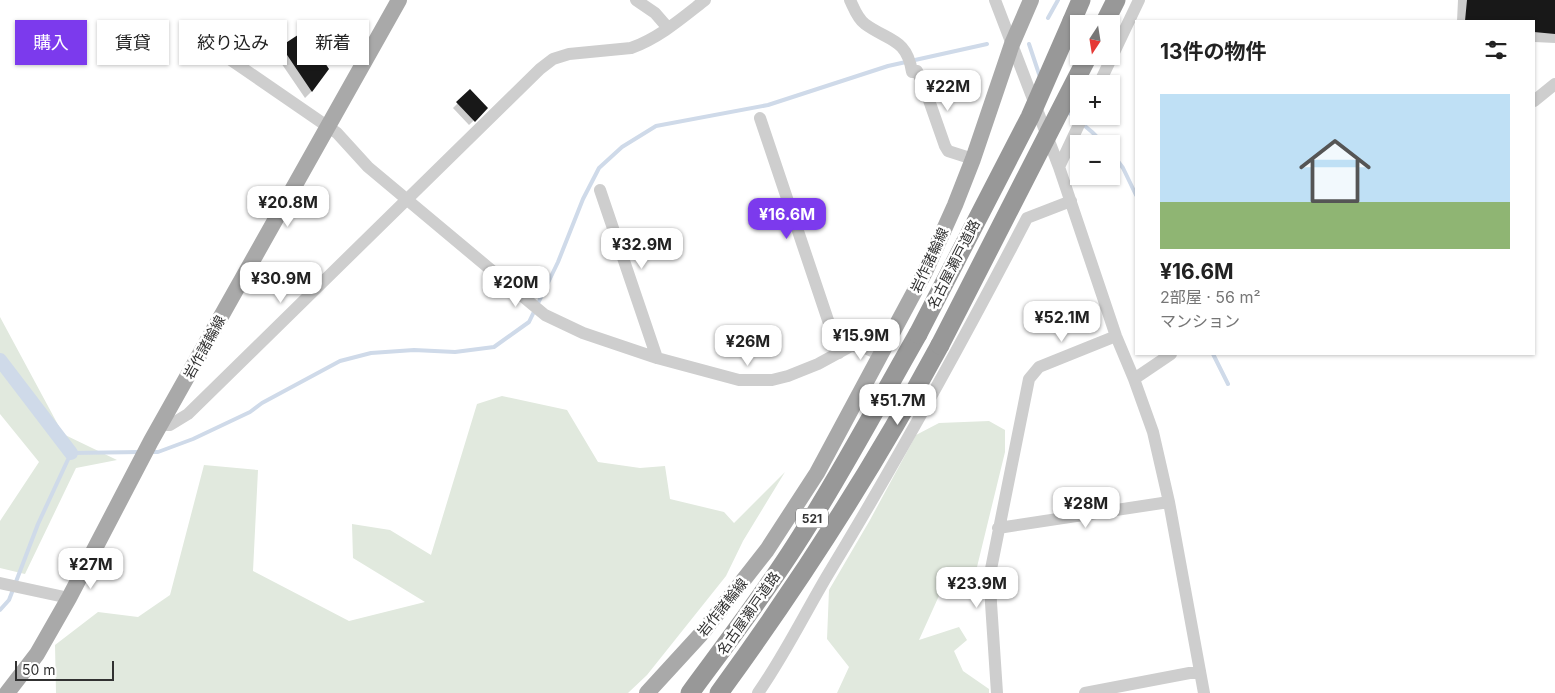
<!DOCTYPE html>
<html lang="ja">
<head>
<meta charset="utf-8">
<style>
  :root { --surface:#fff; --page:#f6f6f6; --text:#222; --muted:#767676; --accent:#7c3aed }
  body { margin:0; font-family:Inter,"Noto Sans JP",sans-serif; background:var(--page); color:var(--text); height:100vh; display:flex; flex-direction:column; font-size:19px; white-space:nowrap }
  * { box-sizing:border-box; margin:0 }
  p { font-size:16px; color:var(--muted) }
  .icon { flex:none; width:28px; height:28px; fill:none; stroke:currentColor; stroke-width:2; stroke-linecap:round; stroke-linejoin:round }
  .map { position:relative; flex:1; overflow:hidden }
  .drawer { position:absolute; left:1135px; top:20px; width:400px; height:335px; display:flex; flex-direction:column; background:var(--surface); border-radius:0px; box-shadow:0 1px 4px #0004 }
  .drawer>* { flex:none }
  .banner { position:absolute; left:15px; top:20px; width:475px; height:45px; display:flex; gap:10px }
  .needle { width:32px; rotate:192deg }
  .fabs { position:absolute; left:1070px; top:15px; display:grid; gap:10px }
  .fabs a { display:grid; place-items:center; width:50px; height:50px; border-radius:0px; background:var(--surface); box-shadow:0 1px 4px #0004; font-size:25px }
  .scale { position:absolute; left:15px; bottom:12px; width:99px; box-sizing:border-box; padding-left:5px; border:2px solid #313131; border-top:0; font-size:14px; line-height:18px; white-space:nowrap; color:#313131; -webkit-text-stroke:4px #fff; paint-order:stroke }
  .price { position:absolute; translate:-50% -42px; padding:0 11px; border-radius:10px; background:#fff; color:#222; font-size:16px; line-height:32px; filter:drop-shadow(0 1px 2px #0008) }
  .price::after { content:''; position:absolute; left:50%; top:30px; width:15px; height:11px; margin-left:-8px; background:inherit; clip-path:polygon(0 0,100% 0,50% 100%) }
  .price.current { background:var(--accent); color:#fff }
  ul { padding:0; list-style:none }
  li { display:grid; align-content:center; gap:10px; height:265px; padding:0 25px }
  li span { display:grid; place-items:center; height:155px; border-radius:0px; color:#555 }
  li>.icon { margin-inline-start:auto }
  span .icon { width:90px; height:90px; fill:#fffc; stroke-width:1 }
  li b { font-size:21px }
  h2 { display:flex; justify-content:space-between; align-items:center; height:60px; padding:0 25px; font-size:21px }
  .tag { padding:0 18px; border-radius:0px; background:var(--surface); box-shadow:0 1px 4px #0004; font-size:18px; line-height:45px }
  .tag.current { background:var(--accent); color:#fff }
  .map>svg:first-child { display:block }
  .green { fill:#e1e9de }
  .shadow { fill:#0003 }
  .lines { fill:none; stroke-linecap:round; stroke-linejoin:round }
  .stream { stroke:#cfdae9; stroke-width:4 }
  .canal { stroke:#cfdae9; stroke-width:14 }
  .building { fill:#181818 }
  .minor { stroke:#cecece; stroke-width:12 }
  .major { stroke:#a9a9a9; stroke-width:16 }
  .highway { stroke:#989898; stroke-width:19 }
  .highway-bridge { stroke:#989898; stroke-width:19 }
  .labels { text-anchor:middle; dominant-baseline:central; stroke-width:5; stroke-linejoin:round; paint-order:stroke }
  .shield { fill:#fff; stroke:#6f6f6f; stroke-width:1 }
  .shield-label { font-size:12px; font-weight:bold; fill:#313131 }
  .street-label { font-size:14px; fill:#313131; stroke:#fff }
</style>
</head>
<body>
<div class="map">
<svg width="1555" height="693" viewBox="0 0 1555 693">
  <rect width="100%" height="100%" fill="#fff"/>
  <path class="green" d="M0 317 63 434 117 460 76 468 25 574 0 568V521L39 462 0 414Z
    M502 396 567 410 598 462 640 468 665 466 670 499 724 512 734 523 785 472 743 541 726 576 647 675 628 693H56L55 645 98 612 138 617 170 595 204 465 258 470 253 571 349 621 425 602 353 558 352 524 390 530 431 555 477 404Z
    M989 421 1005 430V452L977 567 947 578 919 640 959 627 967 640 954 651 963 671 989 689V693H837L849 667 827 639 829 590 870 520 916 435 939 423Z"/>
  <path class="shadow" d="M1458 0H1555V43L1534 42V21H1457Z
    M282 47 328 68 311 92 305 98 275 54Z
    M470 91 487 108 469 125 453 108Z"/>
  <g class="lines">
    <path class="stream" d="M1048 18 1058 0
      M1029 44 1040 77
      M1066 110 1092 132 1104 144
      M1111 152 1123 168 1136 195
      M1213 354 1228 384
      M150 452H158L193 439 250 412 262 403 340 361 371 353 414 350 455 352 494 347 529 322 558 262 583 199 599 168 622 147 656 126 768 105 888 66 987 44
      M0 610 9 600 38 524 71 453 141 452"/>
    <path class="canal" d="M0 360 71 453"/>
  </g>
  <path class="building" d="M1467 0H1555V34L1534 32V21H1465Z
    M304 31 329 69 312 92 281 46Z
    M470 89 488 108 475 122 456 102Z"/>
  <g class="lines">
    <path class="minor" d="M636 0 655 13 668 28
      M850 0C854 8 857 18 865 24 888 41 907 38 912 72L917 71 924 86 945 146 948 151 973 159
      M995 0 1059 167 1116 336 1134 379 1153 432 1169 502 1204 693
      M228 58 337 133 368 167 545 315 583 333 657 358 739 380H772L788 376 818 364 851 346 863 347 881 355
      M1099 84 1139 0
      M1534 101 1555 84
      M760 118 839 353
      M1059 167 1083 116
      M600 190 657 358
      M1134 379 1171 354
      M160 425H170L188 414 540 69 553 59 569 54 631 48C659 38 682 18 705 0
      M998 528 1169 502
      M0 583 69 598
      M758 693C784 656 804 615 827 576 898 459 964 339 1027 218L1071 201
      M997 693 991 603 990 574 1029 379 1039 367 1116 336
      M1085 693 1200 671"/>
    <path class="major" d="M7 693 37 654 69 598 151 441 399 0
      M647 693 702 633 767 550 817 473 925 272 955 205 973 159 1012 44 1031 0"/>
    <path class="highway" d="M1072 21 1081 0
      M1104 24 1116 0
      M690 693C726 644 763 596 796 544 840 476 878 404 918 334
      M719 693C800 582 874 467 940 345"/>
    <path class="highway-bridge" d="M918 334 1030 117 1072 21
      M940 345 1088 56"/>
  </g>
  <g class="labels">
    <rect class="shield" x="796" y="508.5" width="32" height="19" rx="4"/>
    <g class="shield-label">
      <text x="812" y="518">521</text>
    </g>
    <g class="street-label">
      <text transform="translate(929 260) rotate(-65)">岩作諸輪線</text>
      <text transform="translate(953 264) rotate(-63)">名古屋瀬戸道路</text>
      <text transform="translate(204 347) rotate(-61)">岩作諸輪線</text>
      <text transform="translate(722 607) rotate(-51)">岩作諸輪線</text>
      <text transform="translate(748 613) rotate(-55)">名古屋瀬戸道路</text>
    </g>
  </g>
</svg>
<div class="fabs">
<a><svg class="needle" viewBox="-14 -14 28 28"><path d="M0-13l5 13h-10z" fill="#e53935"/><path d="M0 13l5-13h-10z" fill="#767676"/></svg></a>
<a>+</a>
<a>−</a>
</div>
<div class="scale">50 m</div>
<b class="price" style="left:948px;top:112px">¥22M</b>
<b class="price" style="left:288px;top:228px">¥20.8M</b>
<b class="price current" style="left:787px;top:240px">¥16.6M</b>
<b class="price" style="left:642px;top:270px">¥32.9M</b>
<b class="price" style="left:281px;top:304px">¥30.9M</b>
<b class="price" style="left:516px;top:308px">¥20M</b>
<b class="price" style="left:1062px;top:343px">¥52.1M</b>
<b class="price" style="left:861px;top:361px">¥15.9M</b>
<b class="price" style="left:748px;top:367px">¥26M</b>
<b class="price" style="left:898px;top:426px">¥51.7M</b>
<b class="price" style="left:1086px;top:529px">¥28M</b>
<b class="price" style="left:91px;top:590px">¥27M</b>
<b class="price" style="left:977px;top:609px">¥23.9M</b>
<div class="banner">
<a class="tag current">購入</a>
<a class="tag">賃貸</a>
<a class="tag">絞り込み</a>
<a class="tag">新着</a>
</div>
<section class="drawer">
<h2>13件の物件<svg class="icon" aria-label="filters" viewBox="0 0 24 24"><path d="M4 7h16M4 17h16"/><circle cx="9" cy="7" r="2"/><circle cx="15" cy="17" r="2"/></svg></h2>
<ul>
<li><span style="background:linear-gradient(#bfe0f5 70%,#8fb573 0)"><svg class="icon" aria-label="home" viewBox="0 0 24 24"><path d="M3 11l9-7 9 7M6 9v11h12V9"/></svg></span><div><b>¥16.6M</b><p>2部屋 · 56 m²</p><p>マンション</p></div></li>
</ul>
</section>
</div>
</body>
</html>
